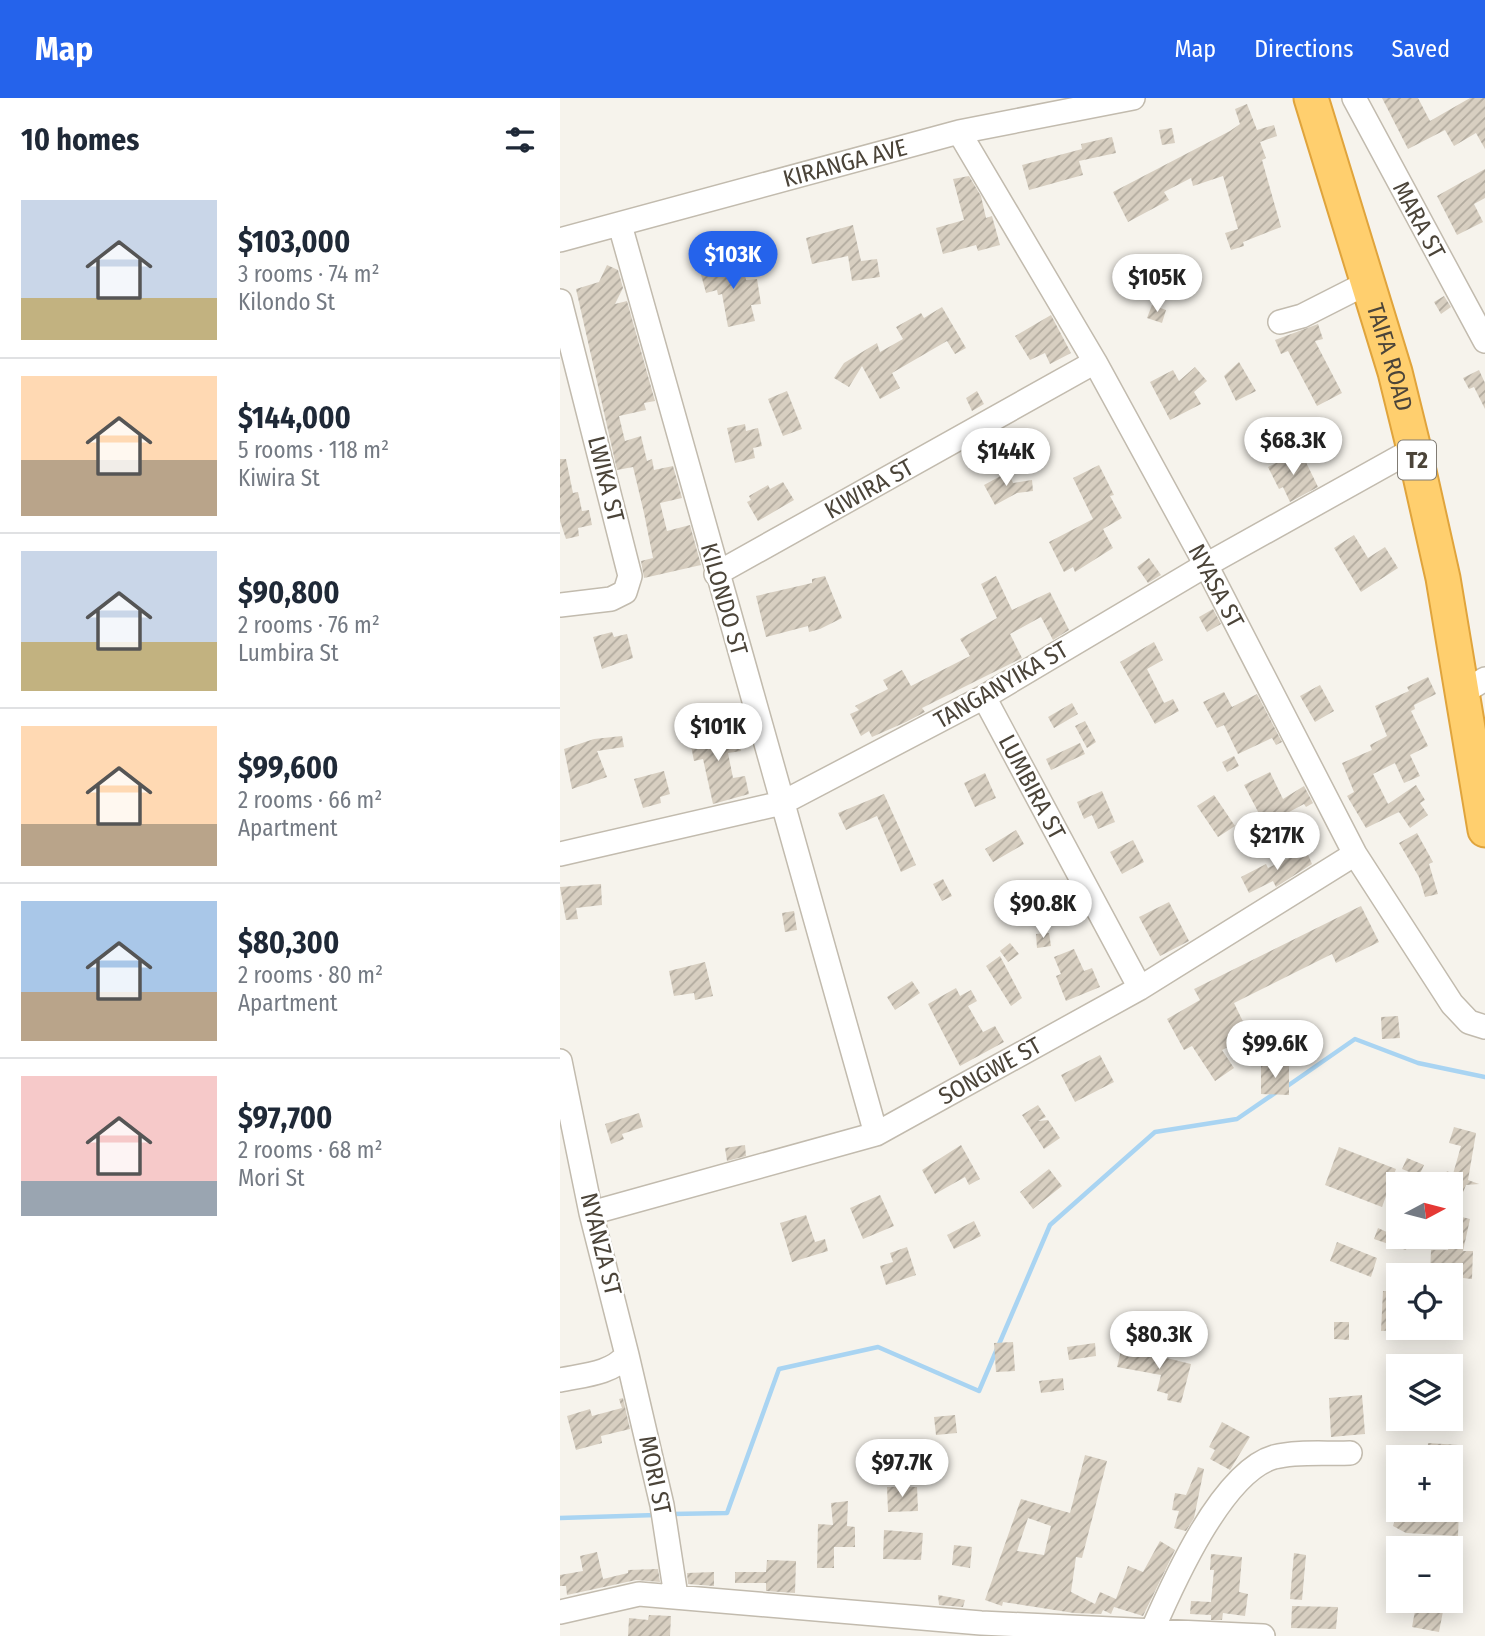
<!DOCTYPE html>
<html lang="en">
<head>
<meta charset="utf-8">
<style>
  :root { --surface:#fff; --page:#f2f2f3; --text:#1f2937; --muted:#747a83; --line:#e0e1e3; --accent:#2563eb }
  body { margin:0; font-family:"Fira Sans Condensed",sans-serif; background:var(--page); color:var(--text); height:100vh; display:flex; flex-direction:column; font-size:26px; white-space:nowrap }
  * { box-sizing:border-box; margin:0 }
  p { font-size:23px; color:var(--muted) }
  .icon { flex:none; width:38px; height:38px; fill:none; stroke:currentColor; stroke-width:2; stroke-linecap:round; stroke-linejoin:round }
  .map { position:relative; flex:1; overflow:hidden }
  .drawer { display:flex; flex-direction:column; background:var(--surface); width:560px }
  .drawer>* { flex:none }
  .needle { width:46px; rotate:83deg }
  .tools { position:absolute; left:826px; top:1074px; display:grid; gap:14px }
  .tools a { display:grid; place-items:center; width:77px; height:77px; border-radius:0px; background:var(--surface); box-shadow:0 4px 18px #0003; font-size:35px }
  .price { position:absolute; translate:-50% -60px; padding:0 16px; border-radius:24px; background:#fff; color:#222; font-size:23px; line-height:46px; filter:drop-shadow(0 2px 4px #0008) }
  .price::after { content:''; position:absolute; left:50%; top:42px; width:21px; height:16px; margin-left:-10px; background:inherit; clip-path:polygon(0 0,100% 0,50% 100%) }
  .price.current { background:var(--accent); color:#fff }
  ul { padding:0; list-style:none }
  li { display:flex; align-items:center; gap:21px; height:175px; padding:0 21px }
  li+li { border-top:2px solid var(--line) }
  li span { display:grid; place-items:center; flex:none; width:196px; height:140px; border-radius:0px; color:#555 }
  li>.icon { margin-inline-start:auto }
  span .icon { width:84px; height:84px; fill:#fffc; stroke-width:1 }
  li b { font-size:30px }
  h2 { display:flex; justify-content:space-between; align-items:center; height:84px; padding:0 21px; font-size:30px }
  header { display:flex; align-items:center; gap:42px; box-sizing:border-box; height:98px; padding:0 35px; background:var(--accent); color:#fff }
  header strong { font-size:33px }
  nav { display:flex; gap:38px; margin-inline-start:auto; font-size:24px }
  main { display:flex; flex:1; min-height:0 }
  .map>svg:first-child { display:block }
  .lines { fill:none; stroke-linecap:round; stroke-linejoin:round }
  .stream { stroke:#a9d4f2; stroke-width:4.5 }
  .building { fill:url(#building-hatch); fill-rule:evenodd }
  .minor-casing { stroke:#c2bbae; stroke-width:26 }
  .highway-casing { stroke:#e0a43c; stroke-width:37 }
  .minor { stroke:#fff; stroke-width:23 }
  .highway { stroke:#ffcf6e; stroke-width:33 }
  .labels { text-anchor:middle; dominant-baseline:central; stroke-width:5; stroke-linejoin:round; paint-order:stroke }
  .shield { fill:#fff; stroke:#817c74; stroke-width:2 }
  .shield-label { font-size:23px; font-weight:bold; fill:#4b4439 }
  .street-label { font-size:24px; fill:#4b4439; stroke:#fff }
</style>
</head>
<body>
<header>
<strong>Map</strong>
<nav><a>Map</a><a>Directions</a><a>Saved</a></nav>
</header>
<main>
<section class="drawer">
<h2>10 homes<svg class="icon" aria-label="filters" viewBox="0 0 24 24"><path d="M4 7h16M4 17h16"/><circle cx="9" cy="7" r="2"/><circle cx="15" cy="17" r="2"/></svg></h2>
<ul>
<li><span style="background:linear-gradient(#c9d6e8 70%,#c2b280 0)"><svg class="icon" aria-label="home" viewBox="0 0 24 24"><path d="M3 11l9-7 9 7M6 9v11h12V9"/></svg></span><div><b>$103,000</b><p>3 rooms · 74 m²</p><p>Kilondo St</p></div></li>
<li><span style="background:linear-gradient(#ffd9b3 60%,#b9a48a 0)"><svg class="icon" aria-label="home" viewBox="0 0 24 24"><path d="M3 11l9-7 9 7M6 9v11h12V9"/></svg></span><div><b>$144,000</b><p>5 rooms · 118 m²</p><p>Kiwira St</p></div></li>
<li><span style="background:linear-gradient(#c9d6e8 65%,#c2b280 0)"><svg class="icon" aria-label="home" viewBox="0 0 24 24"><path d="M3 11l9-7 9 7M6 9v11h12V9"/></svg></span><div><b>$90,800</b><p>2 rooms · 76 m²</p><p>Lumbira St</p></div></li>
<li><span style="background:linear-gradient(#ffd9b3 70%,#b9a48a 0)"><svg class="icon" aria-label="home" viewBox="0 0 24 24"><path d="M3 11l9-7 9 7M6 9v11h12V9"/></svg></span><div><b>$99,600</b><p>2 rooms · 66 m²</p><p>Apartment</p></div></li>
<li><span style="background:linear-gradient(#a9c7e8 65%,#b9a48a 0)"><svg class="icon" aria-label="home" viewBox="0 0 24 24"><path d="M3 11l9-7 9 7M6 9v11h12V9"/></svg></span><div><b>$80,300</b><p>2 rooms · 80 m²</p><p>Apartment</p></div></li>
<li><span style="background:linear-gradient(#f6c9c9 75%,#9aa5b1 0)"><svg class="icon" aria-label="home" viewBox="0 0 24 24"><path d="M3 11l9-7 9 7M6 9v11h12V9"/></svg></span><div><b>$97,700</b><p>2 rooms · 68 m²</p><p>Mori St</p></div></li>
</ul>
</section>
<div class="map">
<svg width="925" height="1538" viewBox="0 0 925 1538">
  <defs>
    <pattern id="building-hatch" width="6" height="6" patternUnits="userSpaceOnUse" patternTransform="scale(1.75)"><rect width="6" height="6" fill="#d8cfc1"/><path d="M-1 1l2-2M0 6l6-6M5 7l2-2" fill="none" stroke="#b1aa9e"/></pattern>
  </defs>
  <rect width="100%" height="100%" fill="#f6f3ec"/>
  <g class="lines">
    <path class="stream" d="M726 989 795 941 858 965 925 979
      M112 1416 167 1415 219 1271 318 1249 419 1293 490 1127 595 1034 677 1021 718 993
      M0 1420 96 1417"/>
  </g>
  <path class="building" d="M822 0H858L870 23 910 0H925V51L916 35 894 48 885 32 848 51Z
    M687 6 697 32 714 27 717 38 700 44 706 60 702 62 721 129 683 144 684 148 671 152 665 135 678 131 663 78 633 88 631 80 604 94 609 102 568 124 553 94 670 33 680 26 675 11Z
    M612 30 615 45 602 47 599 32Z
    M552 39 556 55 519 63 523 77 469 92 462 67 522 51 521 46Z
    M925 71V100L914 106 923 124 897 137 877 98Z
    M409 78 421 98 426 120 432 118 440 147 418 153 416 147 383 156 376 130 404 122 393 81Z
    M293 127 301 163 317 161 320 179 292 183 288 158 252 166 246 140Z
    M181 161 186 182 197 181 201 206 191 207 195 223 168 229 162 196 158 197 157 192 146 195 140 173Z
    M47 167 58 172 63 190 55 206 67 203 95 303 84 305 86 312 59 318 65 343 81 338 87 363 92 361 94 372 113 368 122 400 100 405 107 433 130 427 141 467 84 480 81 463 93 460 84 415 73 369 57 372 16 191 39 184Z
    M884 198 891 209 881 216 874 204Z
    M592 207 606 212 602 225 587 220Z
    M382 209 406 250 395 256 387 243 332 275 340 290 320 301 302 268 289 289 274 280 284 265 317 245 320 254 343 241 336 229 361 215 364 220Z
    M491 217 511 255 490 266 485 255 470 262 455 238Z
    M758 226 763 241 755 243 782 295 757 308 728 253 721 256 715 242Z
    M679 264 696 293 676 303 664 278Z
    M635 269 647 283 634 294 641 306 610 322 590 284 613 272 619 283Z
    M919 272 925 285V311L914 289 909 291 903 280Z
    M227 293 242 331 223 338 208 301Z
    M417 293 424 306 412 313 406 300Z
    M185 326 186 333 198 330 202 348 193 350 195 360 175 365 167 330Z
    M732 357 736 364 744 360 758 389 730 404 723 389 719 391 708 369Z
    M0 361H6L13 395 18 394 22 413 29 412 32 427 18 430 19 438 6 441 0 423Z
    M539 367 554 397 550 398 562 420 543 431 553 450 515 474 513 469 504 474 489 444 533 421 513 380Z
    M448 374 453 385 472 382 473 393 457 395 435 407 424 387Z
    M223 384 234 402 198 423 187 404 191 402 189 398 208 387 210 391Z
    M794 437 808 460 825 449 838 470 801 494 774 450Z
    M589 460 601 477 588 485 577 469Z
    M265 478 282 520 260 531 249 534 248 528 206 539 196 498 252 485V481Z
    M436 478 452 512 490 494 509 532 493 542 481 519 450 536 462 560 362 610 365 614 346 624 312 639 309 633 301 638 290 616 299 612 295 608 328 591 323 582 342 572 351 588 410 558 400 541 437 520 421 486Z
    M653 511 661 526 647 534 639 519Z
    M52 534 54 539 67 536 73 560 42 571 33 539Z
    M594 544 603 562 587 571 604 605 613 601 619 613 595 626 560 564Z
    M868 579 876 596 854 607 855 611 851 613 868 648 850 657 860 678 844 685 835 665 813 676 828 706 856 687 865 702 860 705 868 717 850 730 839 714 806 730 787 698 794 694 782 665 812 652 810 647 827 638 815 608 849 593 847 589Z
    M760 587 774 613 755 624 740 598Z
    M664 594 672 609 697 596 722 644 716 647 712 640 678 656 664 627 657 630 643 604Z
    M512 605 518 616 494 630 488 619Z
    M525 623 536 644 527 650 515 628Z
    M142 624 146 638 164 634 165 640 177 638 181 653 168 655 173 680 185 678 189 696 153 706 143 661 134 663 127 627Z
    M62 638 64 649 37 653 47 679 12 691 4 651 34 641Z
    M520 645 525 656 491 672 486 661Z
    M674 658 679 668 667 674 662 664Z
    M104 673 110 696 100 699 101 705 83 710 74 681Z
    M710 674 723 701 744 688 753 705 746 709 744 706 705 727 684 687Z
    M425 675 436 700 415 709 404 685Z
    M542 693 555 724 538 731 532 717 524 721 517 704Z
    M324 696 356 767 341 774 317 718 286 732 278 715Z
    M654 697 675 728 658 739 637 708Z
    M456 732 464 746 433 764 425 751Z
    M857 735 873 764 869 766 878 796 865 799 859 779 839 745Z
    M573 742 584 764 562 776 550 754Z
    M746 752 752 766 716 789 713 783 689 795 681 779 706 766 708 770Z
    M383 781 392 798 382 803 373 786Z
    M41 786 42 807 16 810 18 821 6 822 0 789Z
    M609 804 629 843 600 858 579 819Z
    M801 808 819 844 776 865 772 856 674 905 690 938 662 952 674 970 655 983 632 948 624 952 607 921 640 902 634 891Z
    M234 813 237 832 225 834 222 815Z
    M489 835 491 848 477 850 476 836Z
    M450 845 459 856 448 864 440 853Z
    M514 851 524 873 532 870 540 889 506 903 496 878 501 876 494 859Z
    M440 858 462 900 451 908 426 868Z
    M145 864 153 898 135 902 134 895 114 898 109 873Z
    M352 883 360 895 335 912 327 899Z
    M396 890 400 898 411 892 417 903 408 908 423 934 435 928 444 944 400 968 368 906Z
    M838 918 840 940 822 941 821 919Z
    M540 957 554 984 515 1004 501 977Z
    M701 968H729V997L701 996Z
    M478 1007 486 1019 478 1023 488 1022 500 1040 484 1051 462 1017Z
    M79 1015 83 1029 62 1036 64 1041 51 1046 45 1026Z
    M894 1029 916 1035 908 1082 919 1086 906 1087 894 1117 910 1121 903 1153H913L912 1181 903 1180V1223H891V1178H870L871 1152H888L891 1142V1087H881L887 1073 893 1076 901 1048 889 1045Z
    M185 1047 186 1058 167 1063 165 1050Z
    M401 1047 420 1081 409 1087 405 1079 375 1096 362 1072Z
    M779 1049 836 1071 822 1109 765 1087Z
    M847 1060 864 1067 859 1078 842 1071Z
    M489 1071 502 1088 473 1111 460 1094Z
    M320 1097 334 1128 303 1141 290 1110Z
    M246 1117 255 1144 265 1141 268 1153 232 1164 220 1125Z
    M414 1123 421 1138 394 1151 387 1137Z
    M818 1130 838 1139H850L846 1152 814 1141Z
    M777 1144 817 1160 811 1179 770 1163Z
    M347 1149 356 1177 326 1187 320 1168 333 1164 330 1155Z
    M823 1193H838V1232L821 1233Z
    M774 1224H789V1242L774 1241Z
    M453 1244 455 1273 436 1274 434 1245Z
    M535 1245 536 1258 509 1262 507 1249Z
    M562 1249 631 1266 621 1305 607 1302 608 1296 597 1293 601 1277 557 1269Z
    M503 1280 504 1292 481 1295 479 1283Z
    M802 1297 805 1336 771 1339 769 1300Z
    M838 1298V1332H831L826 1299Z
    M63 1300 70 1331 41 1338 42 1345 16 1352 7 1318 30 1311 32 1318 62 1310 59 1301Z
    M395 1317 397 1335 376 1337 374 1319Z
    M662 1324 690 1339 670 1372 650 1361 655 1352 649 1349Z
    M868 1345 899 1347 898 1360H867Z
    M525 1357 547 1363 522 1460 516 1459 511 1494 535 1506 540 1494 556 1501 568 1468 583 1474 600 1443 615 1452 583 1518 554 1509 551 1516 543 1512 541 1516 514 1515 443 1504 442 1508 425 1502 461 1401 510 1415ZM468 1420 491 1428 484 1457 457 1453Z
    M638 1369 644 1371 634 1420 626 1433 614 1430 619 1413 612 1412 615 1395 626 1397Z
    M327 1389H357L358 1413 328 1414Z
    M288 1403 287 1428 295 1429V1449H274V1470H257L258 1426 273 1427 271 1405Z
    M838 1412H899L898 1438 846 1435 833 1428Z
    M324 1432 363 1435 361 1462 323 1461Z
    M394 1447 412 1449 410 1470 392 1467Z
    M37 1454 43 1481 68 1475V1472L98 1471 100 1484 76 1482 7 1497 6 1488H0V1477L23 1473 20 1458Z
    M734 1455 746 1457 742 1502 730 1501Z
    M651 1456 682 1459 679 1494 688 1496 685 1518 663 1515 662 1522H651V1517L630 1516 631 1503 651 1504 654 1472H650Z
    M207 1462 236 1463 235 1495 206 1493V1485H175V1474H206Z
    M154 1474V1488L128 1486 127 1475Z
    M378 1497 405 1502 403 1509 379 1507Z
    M868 1503H885L879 1534 852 1529 855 1513 866 1514Z
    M732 1508 778 1509 776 1531 731 1530Z
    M89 1517 111 1518 110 1538H68L69 1520 88 1522Z"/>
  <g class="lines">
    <g class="minor-casing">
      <path id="minor" d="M794 0 925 243
        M399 34 535 264 646 467 795 756 892 906 909 924 925 929
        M60 127 316 1036
        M0 142 399 34 573 0
        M0 203 70 478 65 494 51 501 0 507
        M720 224 742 218 807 185
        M156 476 535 264
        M904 594 925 581
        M424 599 580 890
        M0 756 222 705 424 599 646 467 854 351
        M0 963 31 1115 67 1257C51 1276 24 1277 0 1282
        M31 1115 316 1036 580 890 795 756
        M67 1257 102 1407 116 1498
        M0 1514 79 1496 421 1525 703 1538
        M592 1533C613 1485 662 1374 714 1359 737 1353 767 1356 790 1355"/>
    </g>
    <g class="highway-casing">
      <g id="highway">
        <path id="s1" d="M751 0 835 274 854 351 883 480 925 732"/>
      </g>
    </g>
    <use href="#minor" class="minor"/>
    <use href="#highway" class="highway"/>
  </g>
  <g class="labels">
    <rect class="shield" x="838" y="342.5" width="38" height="39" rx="5"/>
    <g class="shield-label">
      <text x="857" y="362">T2</text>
    </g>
    <g class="street-label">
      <text transform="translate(285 65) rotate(-15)">KIRANGA AVE</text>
      <text transform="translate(859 122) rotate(62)">MARA ST</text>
      <text stroke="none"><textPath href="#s1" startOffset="271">TAIFA ROAD</textPath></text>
      <text transform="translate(46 381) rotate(76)">LWIKA ST</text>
      <text transform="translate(309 391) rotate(-29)">KIWIRA ST</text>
      <text transform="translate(656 488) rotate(62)">NYASA ST</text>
      <text transform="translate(164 501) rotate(74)">KILONDO ST</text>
      <text transform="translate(441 587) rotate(-30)">TANGANYIKA ST</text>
      <text transform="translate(472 689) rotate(62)">LUMBIRA ST</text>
      <text transform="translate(430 973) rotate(-29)">SONGWE ST</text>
      <text transform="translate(41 1146) rotate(76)">NYANZA ST</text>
      <text transform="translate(95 1377) rotate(78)">MORI ST</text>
    </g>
  </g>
</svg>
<div class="tools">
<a><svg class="needle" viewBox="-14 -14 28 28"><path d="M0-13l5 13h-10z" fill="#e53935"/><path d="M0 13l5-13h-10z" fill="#747a83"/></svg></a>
<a><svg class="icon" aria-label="locate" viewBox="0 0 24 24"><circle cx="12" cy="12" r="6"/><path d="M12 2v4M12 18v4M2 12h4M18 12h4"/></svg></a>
<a><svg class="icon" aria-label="layers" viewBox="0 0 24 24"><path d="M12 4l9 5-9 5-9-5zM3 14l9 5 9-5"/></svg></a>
<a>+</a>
<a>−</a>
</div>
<b class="price current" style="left:173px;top:193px">$103K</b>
<b class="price" style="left:597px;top:216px">$105K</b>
<b class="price" style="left:733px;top:379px">$68.3K</b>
<b class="price" style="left:446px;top:390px">$144K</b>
<b class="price" style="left:158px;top:665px">$101K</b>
<b class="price" style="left:717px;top:774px">$217K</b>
<b class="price" style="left:483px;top:842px">$90.8K</b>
<b class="price" style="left:715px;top:982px">$99.6K</b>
<b class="price" style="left:599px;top:1273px">$80.3K</b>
<b class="price" style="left:342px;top:1401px">$97.7K</b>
</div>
</main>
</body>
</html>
